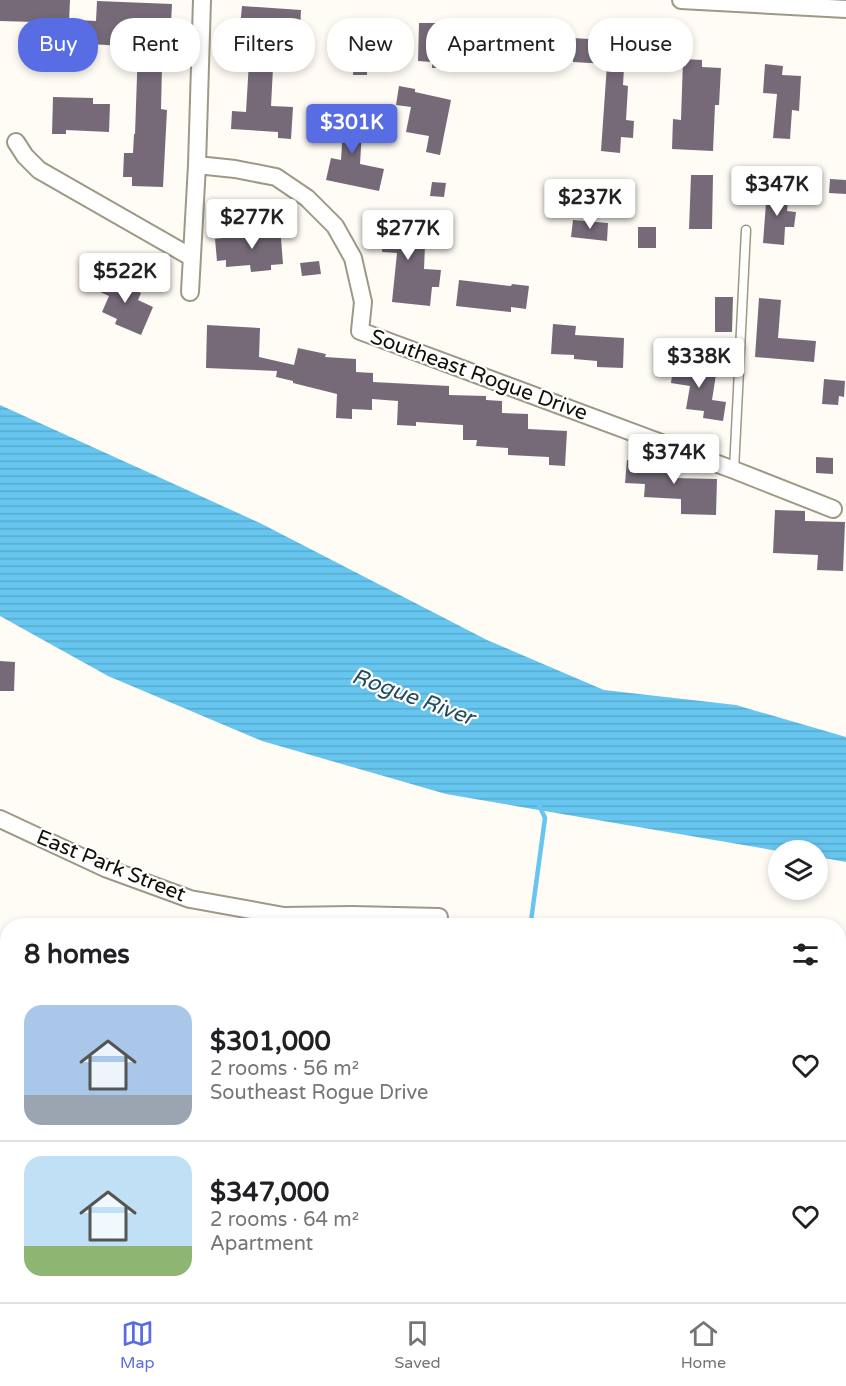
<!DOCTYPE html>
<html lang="en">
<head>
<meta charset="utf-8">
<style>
  :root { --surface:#fff; --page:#f2f2f2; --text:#202124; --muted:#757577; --line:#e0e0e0; --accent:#586de4 }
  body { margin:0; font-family:"Varela Round",sans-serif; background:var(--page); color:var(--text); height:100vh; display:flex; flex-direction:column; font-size:22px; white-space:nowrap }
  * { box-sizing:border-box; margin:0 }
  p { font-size:20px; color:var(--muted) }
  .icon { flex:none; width:33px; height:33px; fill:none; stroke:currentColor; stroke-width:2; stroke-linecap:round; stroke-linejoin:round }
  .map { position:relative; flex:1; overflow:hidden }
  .panel { position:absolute; left:0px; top:918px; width:846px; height:384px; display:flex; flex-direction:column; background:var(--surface); border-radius:24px 24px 0 0; box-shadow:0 3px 9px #0003 }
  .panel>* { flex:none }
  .guide { position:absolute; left:18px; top:18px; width:810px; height:54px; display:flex; gap:12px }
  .controls { position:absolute; left:768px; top:840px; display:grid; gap:12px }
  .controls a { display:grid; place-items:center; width:60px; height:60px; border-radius:50%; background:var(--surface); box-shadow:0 3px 9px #0003; font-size:30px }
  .price { position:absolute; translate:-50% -51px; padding:0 14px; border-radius:6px; background:#fff; color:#222; font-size:20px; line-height:39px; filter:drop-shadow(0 2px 3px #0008) }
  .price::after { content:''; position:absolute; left:50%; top:36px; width:18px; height:14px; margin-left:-9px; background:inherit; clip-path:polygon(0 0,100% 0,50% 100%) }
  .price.selected { background:var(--accent); color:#fff }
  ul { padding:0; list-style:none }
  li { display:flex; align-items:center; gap:18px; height:150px; padding:0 24px }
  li+li { border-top:2px solid var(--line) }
  li span { display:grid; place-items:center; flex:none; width:168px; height:120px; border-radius:18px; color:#555 }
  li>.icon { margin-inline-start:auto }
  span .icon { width:72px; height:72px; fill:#fffc; stroke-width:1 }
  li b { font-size:26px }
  h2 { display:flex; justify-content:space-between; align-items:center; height:72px; padding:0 24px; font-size:26px }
  .tag { padding:0 21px; border-radius:24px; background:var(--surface); box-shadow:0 3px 9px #0003; font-size:21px; line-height:54px }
  .tag.selected { background:var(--accent); color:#fff }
  .tab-bar { display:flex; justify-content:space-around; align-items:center; height:84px; border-top:2px solid var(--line); background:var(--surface); font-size:16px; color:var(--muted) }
  .tab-bar a { display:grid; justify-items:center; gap:3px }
  .tab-bar .selected { color:var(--accent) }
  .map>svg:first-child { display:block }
  .water { fill:url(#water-rules) }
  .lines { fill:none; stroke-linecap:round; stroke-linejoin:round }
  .stream { stroke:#67c6ef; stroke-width:4.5 }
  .building { fill:#766a79 }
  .service-casing { stroke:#9e9986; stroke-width:11 }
  .minor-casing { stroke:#9e9986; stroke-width:20 }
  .primary-casing { stroke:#9e9986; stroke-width:28 }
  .path { stroke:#a3a19a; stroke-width:3; stroke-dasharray:1.5 4.5; stroke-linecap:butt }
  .service { stroke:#fff; stroke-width:8 }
  .minor { stroke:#fff; stroke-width:16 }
  .primary { stroke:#fff; stroke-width:26 }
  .labels { text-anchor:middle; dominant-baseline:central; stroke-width:4.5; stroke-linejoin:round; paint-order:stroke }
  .street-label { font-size:21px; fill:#110f08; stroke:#fff }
  .water-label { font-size:22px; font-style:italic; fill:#234c5e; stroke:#fff }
</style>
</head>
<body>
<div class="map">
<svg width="846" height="1302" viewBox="0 0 846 1302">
  <defs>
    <pattern id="water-rules" width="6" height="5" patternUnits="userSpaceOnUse" patternTransform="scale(1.5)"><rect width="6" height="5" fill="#67c6ef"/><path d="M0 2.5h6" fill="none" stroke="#58a9cb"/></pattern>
  </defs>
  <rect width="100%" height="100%" fill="#fefcf4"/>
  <path class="water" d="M0 405 260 523 487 640 604 690 736 705 846 737V862L818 857V850L778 851 446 794 262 741 108 676 0 616Z"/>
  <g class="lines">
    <path class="stream" d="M499 926 531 921 545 818 539 805
      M155 1302 158 1294"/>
  </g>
  <path class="building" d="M0 0H70L69 23H51V33L34 31 33 22 0 21Z
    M97 1 172 4 171 23H163L161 109 167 110 163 187 132 186V177H123L124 153H133L134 134H135L138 47 91 44 90 55 75 54 77 20 96 21Z
    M242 6 301 10 300 32 275 30 271 106 293 107 291 139 278 138V132L231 129 232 111 246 112 251 28 240 27Z
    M369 23 393 24 392 38H398V50L368 48 367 75H353L354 55 338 54V35L368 36Z
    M419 23H437V36L465 37V29L515 30 554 33V37L608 40V32L626 33 623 85 628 86 626 120 634 121 633 138 621 137 620 153 601 151 607 64 573 62V58L536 55 535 62 502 60V68L488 67V62L458 60V68H432V62L418 61Z
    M683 59 702 60V67L721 68 719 105H715L713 151 672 149 673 119 681 120Z
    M765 64 783 66 782 75 801 76 799 111 792 110 790 139 773 138 777 94 763 93Z
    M399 86 415 89V92L451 100 440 155 426 152 429 136 406 132 411 107 396 105Z
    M53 97 93 98V104H110L109 132 66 130V134H52Z
    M331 111 363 113 360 164 384 169 379 191 326 180 331 158 341 160 343 128 330 127Z
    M691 175H713L712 229H689Z
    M830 179 846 180V194L829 193Z
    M432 182 446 183 444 197 430 196Z
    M767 189 789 191 787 211 796 212 794 227H785L784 245 763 243Z
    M385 211 415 213 413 244 425 245 424 269 441 270 439 287H432L430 306 392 302 397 253 382 252Z
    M573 220 608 223 607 241 571 237Z
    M280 225 283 264 271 265V270L251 272 250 265 226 267V260L217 261 215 239 259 234 258 227Z
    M638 227H656V248H638Z
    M319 261 321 274 302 276 300 263Z
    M111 270 130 278 126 286 141 293 138 300 153 307 141 335 115 324 117 319 102 312 109 296 100 292Z
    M459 280 511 286 512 284 529 286 526 309 511 307V312L456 306Z
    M715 297H733L732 332H715Z
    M759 298 781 300 778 338 816 341 814 362 755 357Z
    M553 324 576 326 575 335 624 338 623 368 597 367V361L574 359V355L551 354Z
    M207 325 260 328 259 357 294 365 298 348 326 354 325 357 356 359V372L373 373V382L449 386V395L486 396V400L502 401V413L528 414V429L567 431 565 466 549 465V457L508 455V448L476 446 477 440H463V425L416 422V426L397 425 398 401 372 399V410L352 409V419L336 418 337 394 293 383V381L276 377 277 371 206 368Z
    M674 361 717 368 712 400 726 402 723 421 703 418 704 411 686 409 690 386 671 383Z
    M824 379 845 381 844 397 839 396 838 405 822 404Z
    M655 457 671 458 677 460 675 478 717 479 716 515 681 514V499L644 497 645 484 625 483 627 460 655 462Z
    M816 457 833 458V474L816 473Z
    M775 510 805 511V521L845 522 843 571 817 570 818 555 773 553Z
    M0 661 15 662 14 691H0Z"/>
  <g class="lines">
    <g class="service-casing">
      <path id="service" d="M734 470 746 230"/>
    </g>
    <g class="minor-casing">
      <path id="minor" d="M681 0 846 9
        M16 142 25 156 39 170 191 257
        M197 165 235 169 276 177 307 198 335 226 353 258 363 302 360 331 734 470 833 509
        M190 292 197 165 202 0
        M0 819 105 868 190 899 284 916 352 915 439 917
        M496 1302 497 1294"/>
    </g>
    <g class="primary-casing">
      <path id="primary" d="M0 1046 8 1047
        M838 1170H846"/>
    </g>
    <path class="path" d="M298 1302V1294"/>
    <use href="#service" class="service"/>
    <use href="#minor" class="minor"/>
    <use href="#primary" class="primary"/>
  </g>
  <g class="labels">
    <g class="street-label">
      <text transform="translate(479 375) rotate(20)">Southeast Rogue Drive</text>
      <text transform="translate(111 866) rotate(22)">East Park Street</text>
    </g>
    <g class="water-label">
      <text transform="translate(413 697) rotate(20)">Rogue River</text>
    </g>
  </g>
</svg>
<div class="controls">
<a><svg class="icon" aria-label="layers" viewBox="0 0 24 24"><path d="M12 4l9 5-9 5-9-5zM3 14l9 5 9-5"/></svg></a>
</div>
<b class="price selected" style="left:352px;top:155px">$301K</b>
<b class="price" style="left:777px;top:217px">$347K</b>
<b class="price" style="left:590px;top:230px">$237K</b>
<b class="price" style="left:252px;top:250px">$277K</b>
<b class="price" style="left:408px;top:261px">$277K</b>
<b class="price" style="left:125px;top:304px">$522K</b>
<b class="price" style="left:699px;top:389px">$338K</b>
<b class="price" style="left:674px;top:485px">$374K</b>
<div class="guide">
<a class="tag selected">Buy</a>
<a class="tag">Rent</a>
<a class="tag">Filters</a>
<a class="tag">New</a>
<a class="tag">Apartment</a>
<a class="tag">House</a>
</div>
<section class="panel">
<h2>8 homes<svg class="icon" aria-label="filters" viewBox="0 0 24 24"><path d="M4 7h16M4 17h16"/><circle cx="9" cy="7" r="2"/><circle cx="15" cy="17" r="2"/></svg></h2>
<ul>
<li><span style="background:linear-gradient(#a9c7e8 75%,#9aa5b1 0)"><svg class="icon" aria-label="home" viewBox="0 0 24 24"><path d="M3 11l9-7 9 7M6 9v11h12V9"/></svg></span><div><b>$301,000</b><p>2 rooms · 56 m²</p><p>Southeast Rogue Drive</p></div><svg class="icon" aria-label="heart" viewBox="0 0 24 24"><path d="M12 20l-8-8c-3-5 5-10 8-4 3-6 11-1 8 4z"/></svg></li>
<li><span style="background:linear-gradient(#bfe0f5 75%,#8fb573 0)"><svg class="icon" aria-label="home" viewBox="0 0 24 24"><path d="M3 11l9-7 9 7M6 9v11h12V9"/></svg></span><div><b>$347,000</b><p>2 rooms · 64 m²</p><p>Apartment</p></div><svg class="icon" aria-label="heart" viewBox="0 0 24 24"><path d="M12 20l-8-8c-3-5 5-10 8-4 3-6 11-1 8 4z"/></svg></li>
</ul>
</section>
</div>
<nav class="tab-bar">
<a class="selected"><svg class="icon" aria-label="map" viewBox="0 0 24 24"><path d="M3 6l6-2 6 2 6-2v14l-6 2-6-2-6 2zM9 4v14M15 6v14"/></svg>Map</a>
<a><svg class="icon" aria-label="saved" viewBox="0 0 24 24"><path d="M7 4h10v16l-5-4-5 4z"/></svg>Saved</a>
<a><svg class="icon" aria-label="home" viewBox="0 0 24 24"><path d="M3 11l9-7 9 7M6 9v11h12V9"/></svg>Home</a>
</nav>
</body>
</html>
